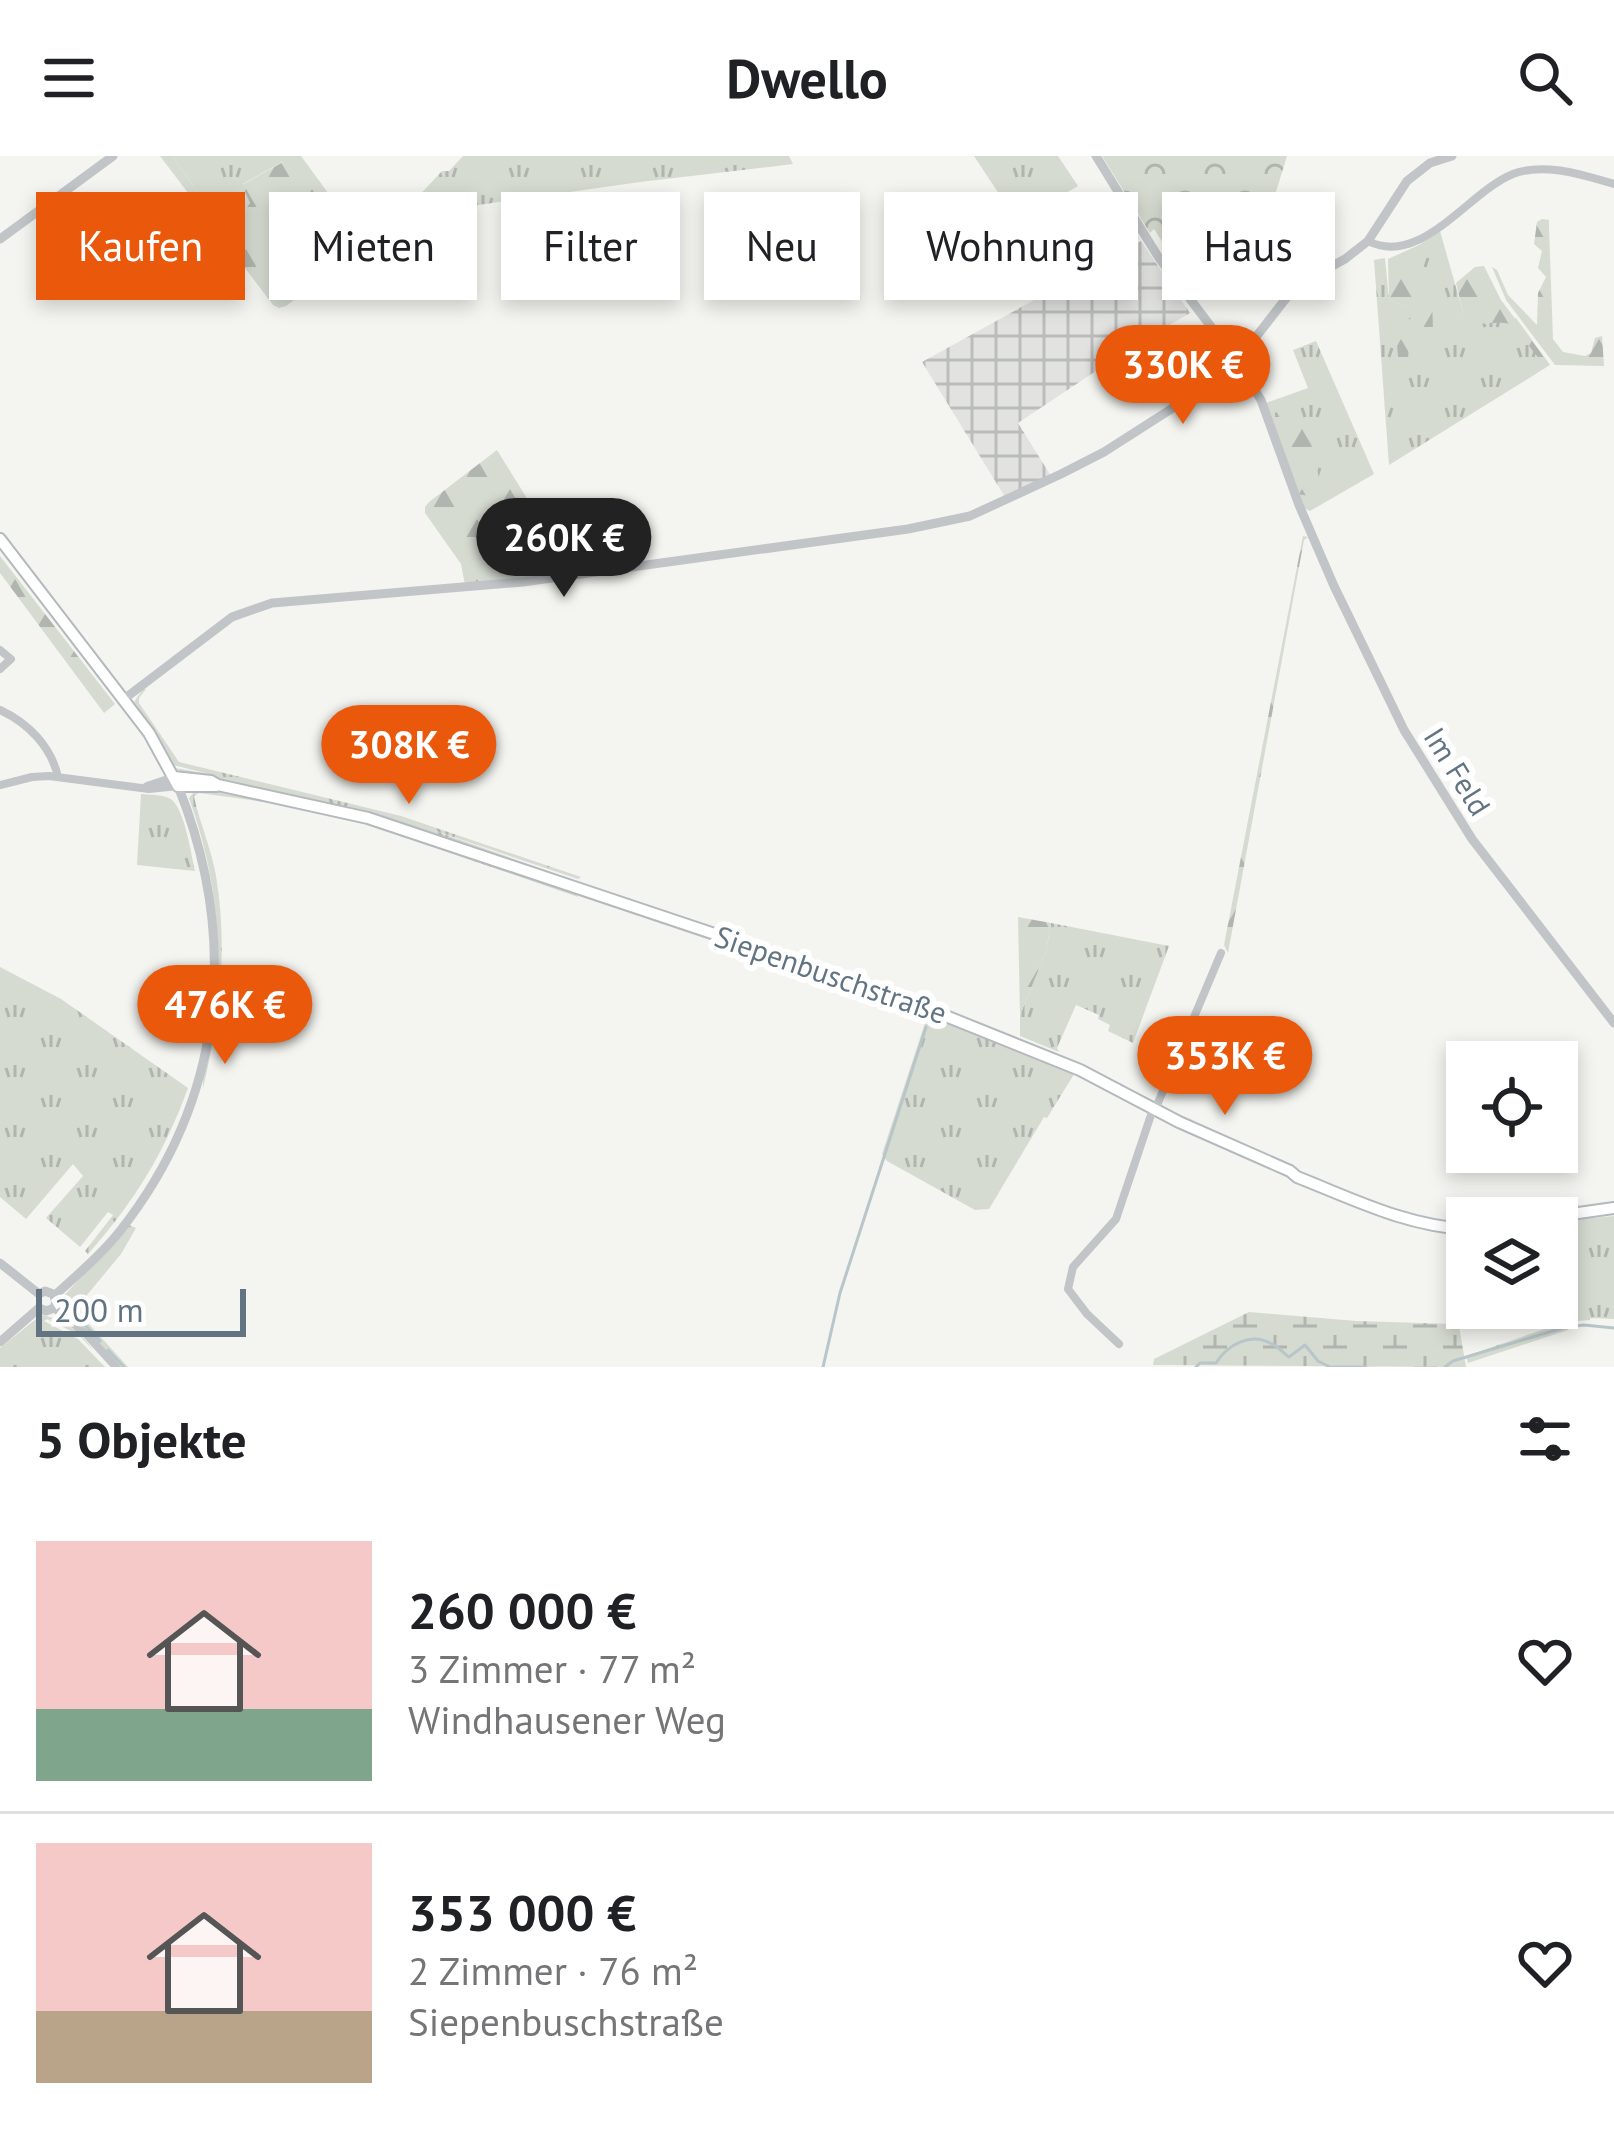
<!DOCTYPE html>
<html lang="de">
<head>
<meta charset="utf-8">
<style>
  :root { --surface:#fff; --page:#f2f2f2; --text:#202124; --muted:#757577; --line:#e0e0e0; --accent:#ea580c }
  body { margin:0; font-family:"PT Sans",sans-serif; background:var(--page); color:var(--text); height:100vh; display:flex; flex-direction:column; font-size:45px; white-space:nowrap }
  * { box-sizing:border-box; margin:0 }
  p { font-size:39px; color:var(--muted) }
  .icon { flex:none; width:66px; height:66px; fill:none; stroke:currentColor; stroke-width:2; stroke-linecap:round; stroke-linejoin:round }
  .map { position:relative; height:1211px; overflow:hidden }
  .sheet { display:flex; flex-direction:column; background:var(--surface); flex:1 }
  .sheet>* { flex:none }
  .top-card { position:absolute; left:36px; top:36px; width:1542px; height:108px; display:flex; gap:24px }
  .tools { position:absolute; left:1446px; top:885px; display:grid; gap:24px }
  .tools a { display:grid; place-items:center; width:132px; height:132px; border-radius:0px; background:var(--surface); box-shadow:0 6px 18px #0003; font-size:60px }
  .scale { position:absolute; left:36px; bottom:30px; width:210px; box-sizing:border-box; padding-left:12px; border:6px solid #627482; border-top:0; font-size:33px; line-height:42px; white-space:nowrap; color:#627482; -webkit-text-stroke:9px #fff; paint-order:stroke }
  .price { position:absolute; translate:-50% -102px; padding:0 27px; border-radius:42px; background:var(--accent); color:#fff; font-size:39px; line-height:78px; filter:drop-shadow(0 3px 6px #0008) }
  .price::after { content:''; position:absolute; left:50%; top:72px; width:36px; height:27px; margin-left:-18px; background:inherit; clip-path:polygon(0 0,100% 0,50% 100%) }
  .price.on { background:#222; color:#fff }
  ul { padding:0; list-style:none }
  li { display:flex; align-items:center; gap:36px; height:300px; padding:0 36px }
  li+li { border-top:3px solid var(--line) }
  li span { display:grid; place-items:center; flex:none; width:336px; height:240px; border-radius:0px; color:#555 }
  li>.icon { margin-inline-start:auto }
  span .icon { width:144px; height:144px; fill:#fffc; stroke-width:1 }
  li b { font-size:51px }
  h2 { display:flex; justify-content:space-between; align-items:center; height:144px; padding:0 36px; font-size:51px }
  .tag { padding:0 42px; border-radius:0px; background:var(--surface); box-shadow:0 6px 18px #0003; font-size:42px; line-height:108px }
  .tag.on { background:var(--accent); color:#fff }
  header { display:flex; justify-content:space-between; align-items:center; height:156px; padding:0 36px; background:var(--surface); font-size:54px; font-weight:700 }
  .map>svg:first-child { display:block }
  .industrial { fill:url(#industrial-grid) }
  .grass { fill:url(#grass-tufts) }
  .forest { fill:url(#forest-firs) }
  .wetland { fill:url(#wetland-marsh) }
  .park { fill:url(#park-crowns) }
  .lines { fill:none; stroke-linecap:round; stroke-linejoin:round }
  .stream { stroke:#b8c5c9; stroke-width:3 }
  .secondary-casing { stroke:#b3b9bd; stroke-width:14 }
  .minor { stroke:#c1c5c8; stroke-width:8 }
  .tertiary { stroke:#c1c5c8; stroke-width:9 }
  .secondary { stroke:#fff; stroke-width:10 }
  .labels { text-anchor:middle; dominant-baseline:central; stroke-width:12; stroke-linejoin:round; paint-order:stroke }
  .street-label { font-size:30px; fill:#627482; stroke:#fff }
</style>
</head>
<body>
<header><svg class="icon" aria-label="menu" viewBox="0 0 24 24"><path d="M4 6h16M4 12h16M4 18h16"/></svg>Dwello<svg class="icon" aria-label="search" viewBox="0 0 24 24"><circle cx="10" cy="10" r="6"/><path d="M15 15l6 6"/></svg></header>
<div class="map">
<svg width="1614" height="1211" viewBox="0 0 1614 1211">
  <defs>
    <pattern id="industrial-grid" width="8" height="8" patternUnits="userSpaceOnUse" patternTransform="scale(3)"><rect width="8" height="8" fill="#e2e3e1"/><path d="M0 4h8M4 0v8" fill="none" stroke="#bbbdbc"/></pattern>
    <pattern id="grass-tufts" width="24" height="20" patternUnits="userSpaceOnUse" patternTransform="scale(3)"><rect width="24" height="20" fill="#d5dbd1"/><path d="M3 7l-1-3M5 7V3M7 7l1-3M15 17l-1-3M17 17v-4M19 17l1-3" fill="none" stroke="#b0b6af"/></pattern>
    <pattern id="forest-firs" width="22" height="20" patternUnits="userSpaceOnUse" patternTransform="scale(3)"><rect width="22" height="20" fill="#d5dbd1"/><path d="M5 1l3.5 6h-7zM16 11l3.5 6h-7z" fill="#b0b6af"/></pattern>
    <pattern id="wetland-marsh" width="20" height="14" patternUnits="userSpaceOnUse" patternTransform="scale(3)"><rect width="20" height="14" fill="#d5dbd1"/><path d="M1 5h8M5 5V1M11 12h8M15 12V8" fill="none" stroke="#b0b6af"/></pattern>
    <pattern id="park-crowns" width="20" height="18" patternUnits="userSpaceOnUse" patternTransform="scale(3)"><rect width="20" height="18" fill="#d5dbd1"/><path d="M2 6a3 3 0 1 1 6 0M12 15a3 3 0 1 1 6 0" fill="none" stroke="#b0b6af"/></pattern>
  </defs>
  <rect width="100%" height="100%" fill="#f4f4f0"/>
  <path class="industrial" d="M1141 85 1190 157 1135 189 1018 267 1051 320 1005 341 922 206Z"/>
  <path class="grass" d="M172 0H281L284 5 243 28 250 47 240 61C226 64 219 64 210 54Z
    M463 0H789L793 8 640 26 400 60 442 15H449Z
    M974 0H1058L1078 30 1042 51 1083 111 1057 126Z
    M1440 75 1465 163 1516 162 1550 209 1389 309 1374 104 1385 102 1389 144 1404 149 1416 91Z
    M1316 185 1374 318 1310 355 1304 352 1266 247 1308 232 1293 194Z
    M143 533H146L139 542V547L179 606 401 660 581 721 578 723 418 669 576 725 209 620 181 616 175 612 209 618 173 609 134 546Z
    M210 634C336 650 454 694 573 734L578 741 372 670 279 648 199 637 194 640 196 649C202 672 212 696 216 720 228 792 220 863 203 932 202 919 207 908 209 895 213 877 216 858 217 839 222 771 212 706 189 642L195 635Z
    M141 638C150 639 165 638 172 644 185 655 191 698 195 715L137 709Z
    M1051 767 1169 790 1133 887 1108 875 1110 869 1098 863 1099 859 1076 849 1057 892 1059 896 1020 880V859L1046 796Z
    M0 811 61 843 188 932C164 998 134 1046 88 1098L85 1095 113 1059 108 1056 80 1091 46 1062 83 1020 73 1008 26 1063 0 1041Z
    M938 861 1076 915 1047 962 1044 961 989 1053 975 1054 887 1005 882 998 925 867Z
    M1591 1059 1593 1062 1614 1060V1163L1590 1162V1164L1566 1166 1568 1174 1468 1207 1466 1200 1565 1166 1557 1133V1064H1564L1567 1066 1572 1062Z
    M129 1069 136 1072 121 1098 87 1139 83 1152 87 1166 128 1211H120L88 1176 64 1157 61 1143Z
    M41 1159C62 1162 82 1177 93 1194L79 1179 47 1163 44 1165 78 1183 105 1211H0V1192Z"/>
  <path class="forest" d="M160 0H172L210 54C219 64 227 64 240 61L250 47 242 29 283 6 281 0H301L364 86V90L286 150 279 152 273 149Z
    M1542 63 1549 64V72L1553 183 1563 196 1585 200 1591 197 1595 182 1602 180 1604 210 1555 209 1506 144 1492 111 1497 114 1508 139 1537 169 1538 137 1546 121 1538 112 1542 95 1534 88 1537 66Z
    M1419 89 1432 141 1433 176 1429 178 1415 174 1409 179 1408 208 1417 212 1414 217 1400 210C1394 184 1397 172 1418 156H1405L1404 149 1389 144 1388 103Z
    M1484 110 1501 144 1550 209C1528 201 1526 172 1509 168 1498 165 1480 169 1468 168L1465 165 1456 127 1475 111Z
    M1287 249 1292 251 1294 264 1306 265 1322 335 1319 342 1298 338 1272 264 1275 262V257Z
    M497 294 564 402 569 413 566 417 465 429 461 408 425 357V351L429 346Z
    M1303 380 1308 381 1304 384 1228 797 1224 789Z
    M0 400 115 548 104 557 0 417Z
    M1018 761 1051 767 1046 796 1020 859Z"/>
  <path class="wetland" d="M1249 1156 1356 1165 1455 1168 1459 1170 1466 1211 1153 1209 1154 1203Z"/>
  <path class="park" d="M1102 0H1287L1271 52 1228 101 1204 73 1172 101 1154 73 1150 77Z"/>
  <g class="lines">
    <path class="stream" d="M66 1149 100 1185
      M108 1194 124 1211
      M823 1211 840 1137 926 871
      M1196 1211 1200 1207H1216C1228 1188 1251 1176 1272 1188 1279 1191 1283 1197 1289 1201L1305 1189 1318 1205 1330 1211
      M1332 1211H1366
      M1445 1211 1453 1205 1566 1171 1584 1169 1614 1172"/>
    <g class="secondary-casing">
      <path id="secondary" d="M0 383 149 577 178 630H217
        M174 621 211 625 218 629 368 662 876 832 1080 914 1179 966 1290 1015 1297 1021C1353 1043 1406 1070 1467 1073
        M1543 1062 1614 1052"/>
    </g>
    <path class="minor" d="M1368 85C1421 112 1468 36 1513 18 1544 6 1583 19 1614 28
      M0 494 11 503 0 513
      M0 554C28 567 51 590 58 621
      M0 629 32 621 49 620 149 633 178 630
      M147 630 174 621
      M1155 954 1221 797
      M54 1152 87 1179 116 1211
      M1119 1188 1087 1158 1068 1133 1073 1111 1116 1063 1153 953"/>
    <path class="tertiary" d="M1096 0 1159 102 1237 205 1261 244 1299 349 1334 430 1404 574 1472 683 1614 867
      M0 83 113 0
      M124 543 232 461 272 447 523 426 908 373 970 360 1061 318 1104 296 1215 225 1234 209 1291 136 1310 122 1345 103 1368 85 1407 25 1430 7 1452 0
      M0 1107 39 1138
      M54 1140C77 1119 101 1099 120 1075 224 943 240 784 178 630
      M0 1186 39 1152 46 1155 54 1152 56 1146 53 1138 45 1135 39 1138"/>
    <use href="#secondary" class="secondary"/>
  </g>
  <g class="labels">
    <g class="street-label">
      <text transform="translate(1458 615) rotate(58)">Im Feld</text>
      <text transform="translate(831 818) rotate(19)">Siepenbuschstraße</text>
    </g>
  </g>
</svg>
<div class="tools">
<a><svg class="icon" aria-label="locate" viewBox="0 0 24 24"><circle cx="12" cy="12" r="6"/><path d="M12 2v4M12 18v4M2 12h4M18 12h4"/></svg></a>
<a><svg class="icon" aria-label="layers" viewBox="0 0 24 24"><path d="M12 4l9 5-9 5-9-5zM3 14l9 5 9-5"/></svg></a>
</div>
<div class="scale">200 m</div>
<b class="price" style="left:1183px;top:271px">330K €</b>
<b class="price on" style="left:564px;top:444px">260K €</b>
<b class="price" style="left:409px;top:651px">308K €</b>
<b class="price" style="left:225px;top:911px">476K €</b>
<b class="price" style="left:1225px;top:962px">353K €</b>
<div class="top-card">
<a class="tag on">Kaufen</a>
<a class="tag">Mieten</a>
<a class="tag">Filter</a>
<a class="tag">Neu</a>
<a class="tag">Wohnung</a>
<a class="tag">Haus</a>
</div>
</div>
<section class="sheet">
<h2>5 Objekte<svg class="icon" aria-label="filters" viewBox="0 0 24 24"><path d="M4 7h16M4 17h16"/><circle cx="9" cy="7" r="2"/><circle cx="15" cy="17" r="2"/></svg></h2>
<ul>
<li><span style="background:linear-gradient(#f6c9c9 70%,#7fa58c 0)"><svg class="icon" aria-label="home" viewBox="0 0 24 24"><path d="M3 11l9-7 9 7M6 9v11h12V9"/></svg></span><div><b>260 000 €</b><p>3 Zimmer · 77 m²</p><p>Windhausener Weg</p></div><svg class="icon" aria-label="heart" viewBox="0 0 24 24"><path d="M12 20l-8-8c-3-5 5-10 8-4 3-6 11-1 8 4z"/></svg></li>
<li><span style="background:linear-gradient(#f6c9c9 70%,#b9a48a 0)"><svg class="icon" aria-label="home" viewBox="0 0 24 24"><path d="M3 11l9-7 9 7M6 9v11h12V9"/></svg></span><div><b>353 000 €</b><p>2 Zimmer · 76 m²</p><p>Siepenbuschstraße</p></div><svg class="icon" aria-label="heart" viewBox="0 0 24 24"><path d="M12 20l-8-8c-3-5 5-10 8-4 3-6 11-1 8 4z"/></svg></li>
</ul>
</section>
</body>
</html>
